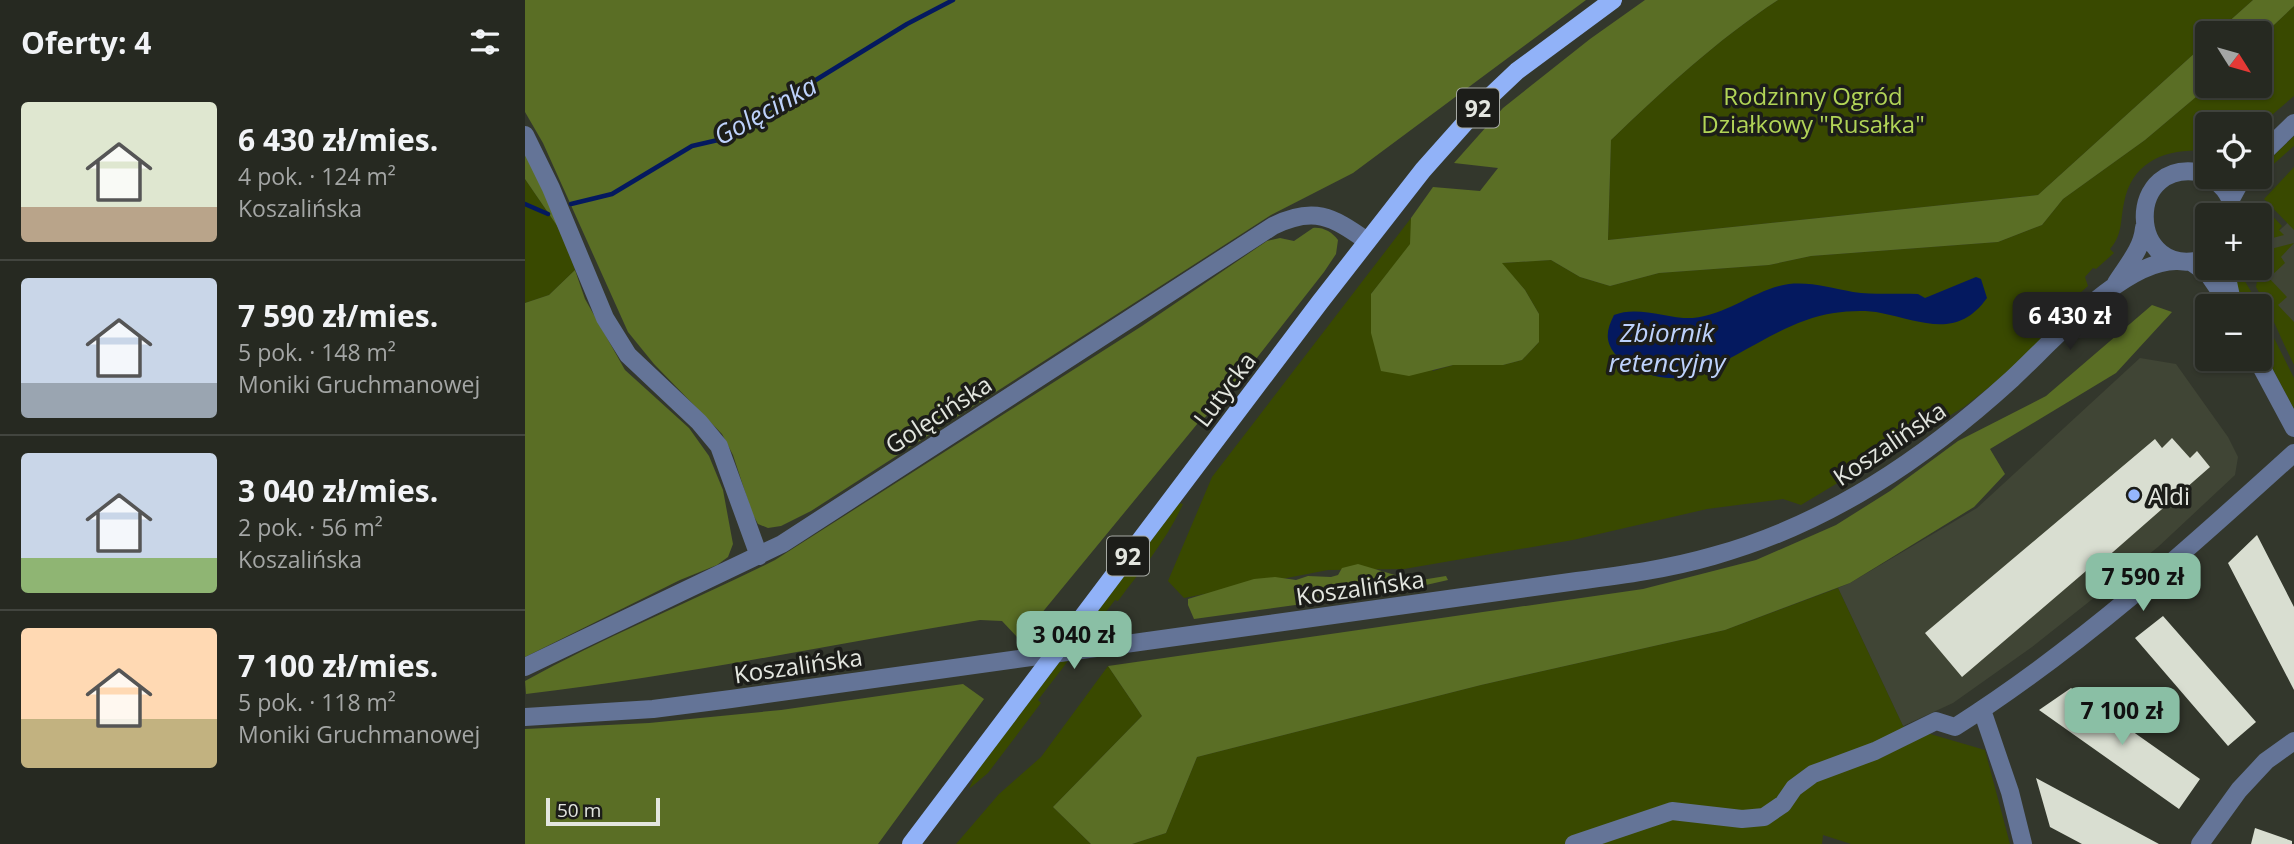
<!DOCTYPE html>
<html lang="pl">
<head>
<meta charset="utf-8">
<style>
  :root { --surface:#262921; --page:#2e312a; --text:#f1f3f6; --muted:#a4a6a5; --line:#42453f; --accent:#8abfa5 }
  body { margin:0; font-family:"Open Sans",sans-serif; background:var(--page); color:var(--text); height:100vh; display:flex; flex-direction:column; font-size:26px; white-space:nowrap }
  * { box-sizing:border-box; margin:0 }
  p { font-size:23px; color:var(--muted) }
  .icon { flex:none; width:38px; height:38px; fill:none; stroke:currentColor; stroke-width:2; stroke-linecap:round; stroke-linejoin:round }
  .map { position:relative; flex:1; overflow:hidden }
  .side { display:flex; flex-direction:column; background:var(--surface); width:525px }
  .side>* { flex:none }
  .needle { width:46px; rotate:127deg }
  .tools { position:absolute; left:1670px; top:21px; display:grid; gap:14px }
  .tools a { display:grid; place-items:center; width:77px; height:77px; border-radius:7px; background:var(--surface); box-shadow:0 2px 5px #0004,0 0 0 2px var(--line); font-size:35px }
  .scale { position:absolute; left:21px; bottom:18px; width:114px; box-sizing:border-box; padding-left:7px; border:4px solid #e3e6df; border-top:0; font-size:19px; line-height:24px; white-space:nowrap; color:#e3e6df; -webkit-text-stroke:5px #1c1d19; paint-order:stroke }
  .price { position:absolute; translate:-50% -60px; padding:0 16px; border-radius:14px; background:var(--accent); color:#111; font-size:23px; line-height:46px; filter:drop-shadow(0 2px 4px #0008) }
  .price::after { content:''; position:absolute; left:50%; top:42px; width:21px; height:16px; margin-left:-10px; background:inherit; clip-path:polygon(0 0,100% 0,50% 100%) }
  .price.active { background:#222; color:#fff }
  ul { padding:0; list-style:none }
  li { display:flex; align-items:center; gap:21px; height:175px; padding:0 21px }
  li+li { border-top:2px solid var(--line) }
  li span { display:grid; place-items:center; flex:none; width:196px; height:140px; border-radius:7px; color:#555 }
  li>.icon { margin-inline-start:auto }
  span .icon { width:84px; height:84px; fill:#fffc; stroke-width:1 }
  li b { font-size:30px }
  h2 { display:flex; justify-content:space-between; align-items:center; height:84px; padding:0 21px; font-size:30px }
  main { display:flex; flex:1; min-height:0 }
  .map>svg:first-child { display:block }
  .built { fill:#404535 }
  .green { fill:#394900 }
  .forest { fill:#5a6e25 }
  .water { fill:#04195f }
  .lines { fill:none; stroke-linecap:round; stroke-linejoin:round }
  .stream { stroke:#04195f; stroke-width:4.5 }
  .building { fill:#d9ded1 }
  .minor { stroke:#647497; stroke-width:18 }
  .major { stroke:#91b2f8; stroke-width:18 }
  .poi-dot { fill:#95b6fd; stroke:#1c1d19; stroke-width:2.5 }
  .labels { text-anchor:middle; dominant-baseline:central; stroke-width:7; stroke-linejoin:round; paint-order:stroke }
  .shield { fill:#1c1d19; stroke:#a7aaa4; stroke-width:2 }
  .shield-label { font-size:23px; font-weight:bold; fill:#e3e6df }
  .park-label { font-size:24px; fill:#b1d457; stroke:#1c1d19 }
  .street-label { font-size:24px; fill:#e3e6df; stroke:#1c1d19 }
  .poi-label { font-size:24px; fill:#e3e6df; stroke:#1c1d19; text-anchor:start }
  .water-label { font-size:26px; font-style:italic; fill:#bed2fc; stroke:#1c1d19 }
</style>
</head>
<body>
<main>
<section class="side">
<h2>Oferty: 4<svg class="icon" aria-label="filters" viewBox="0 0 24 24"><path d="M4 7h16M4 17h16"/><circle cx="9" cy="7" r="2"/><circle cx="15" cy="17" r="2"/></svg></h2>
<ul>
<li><span style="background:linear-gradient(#dfe7d0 75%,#b9a48a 0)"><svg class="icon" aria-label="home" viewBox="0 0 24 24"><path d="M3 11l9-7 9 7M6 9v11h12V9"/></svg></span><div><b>6 430 zł/mies.</b><p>4 pok. · 124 m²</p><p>Koszalińska</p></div></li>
<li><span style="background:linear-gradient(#c9d6e8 75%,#9aa5b1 0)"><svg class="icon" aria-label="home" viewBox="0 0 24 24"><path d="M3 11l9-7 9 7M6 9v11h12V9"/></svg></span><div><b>7 590 zł/mies.</b><p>5 pok. · 148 m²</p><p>Moniki Gruchmanowej</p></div></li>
<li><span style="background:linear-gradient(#c9d6e8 75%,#8fb573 0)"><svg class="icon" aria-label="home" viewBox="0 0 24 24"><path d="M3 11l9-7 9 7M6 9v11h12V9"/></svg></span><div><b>3 040 zł/mies.</b><p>2 pok. · 56 m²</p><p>Koszalińska</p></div></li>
<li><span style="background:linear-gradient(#ffd9b3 65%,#c2b280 0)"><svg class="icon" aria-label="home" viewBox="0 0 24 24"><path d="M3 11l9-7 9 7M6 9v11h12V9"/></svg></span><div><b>7 100 zł/mies.</b><p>5 pok. · 118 m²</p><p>Moniki Gruchmanowej</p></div></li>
</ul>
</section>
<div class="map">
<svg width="1769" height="844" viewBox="0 0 1769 844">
  <rect width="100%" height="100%" fill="#33372c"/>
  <path class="built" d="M1769 217V337L1738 275 1744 240Z
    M1615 358 1651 364 1703 437 1713 457 1710 475 1633 547 1507 647 1428 703 1378 726 1313 588 1325 583 1452 508Z"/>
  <path class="green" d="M1253 0H1728L1691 33H1682V42L1513 195 1083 240 1086 140C1138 90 1192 40 1253 0Z
    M1769 6V96L1734 126V124H1682V151C1643 148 1607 160 1599 203 1595 221 1598 234 1585 249L1589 253 1571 269 1568 268 1560 277 1563 286 1543 304 1539 301 1524 317 1527 320 1514 333 1517 337 1501 358 1439 407 1276 505 1258 499 1182 509 1048 540 879 569 803 570 659 598 643 581 687 477 886 218V244L846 294 908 371 928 365H978L997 360 1014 342V314L1000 290 976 263 1026 260 1055 277 1085 286 1134 273 1244 265 1286 256 1473 242 1517 225 1538 199 1620 140 1684 86H1734V39Z
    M1769 136V146L1733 178 1727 177H1734V170Z
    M1769 167V230L1739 199Z
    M0 179 37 233 50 270 24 295 0 303Z
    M1736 204 1757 226 1754 230 1759 235 1744 239 1743 243 1734 246 1733 215Z
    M1769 243 1756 257 1760 263 1744 278 1762 297 1753 305 1769 322V365C1756 339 1746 313 1731 287L1732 281 1727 268H1734V252Z
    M1713 277 1718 278 1739 313 1745 330 1769 378V409L1734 343V306H1718L1709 279Z
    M654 503 658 504C642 540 616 570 593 601L590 600 513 700 516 703 463 773 444 789 452 771Z
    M1313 588 1378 726 1460 750 1485 844H1326L1298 835 1297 844H607L641 833 672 757 956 685 1200 630Z
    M583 666 617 716 528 807 566 844H431L474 794 516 757Z"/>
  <path class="forest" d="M0 0H1061L828 173 746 215 286 511 256 526 243 528 233 524 227 513 208 455 197 434 129 364 103 332 18 143 0 112Z
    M1120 0H1253C1192 40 1138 90 1086 140L1083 240 1513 195 1682 42V86H1684L1620 140 1538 199 1517 225 1473 242 1286 256 1244 265 1134 273 1085 286 1055 277 1026 260 977 263 1000 290 1014 314V342L997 360 978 365H928L884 376 856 371 846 333V294L885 244 886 218 908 187 955 191 973 168 929 163 978 108 1065 39Z
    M1728 0H1769V6L1734 39V33H1691Z
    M0 151 37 233 0 179Z
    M788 228C798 227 807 232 813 240L811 254 799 272 695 405 673 423 502 631 493 638 477 621 455 620C304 645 154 676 1 694L0 681C81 636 168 601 250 560L617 326 742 241 755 238 769 241Z
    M50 270 60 299 100 370 164 428 184 456 198 490 208 544 203 557 192 565 155 580 0 657V303L24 295Z
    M1627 305 1647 312 1591 373 1465 449 1480 474 1449 507 1325 583 1200 630 956 685 672 757 641 833 607 844H566L528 807 617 716 583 666 1118 589 1231 560 1311 525 1365 491 1433 441 1521 396Z
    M833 564 890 581 921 576 923 580 879 590 669 619 663 605V599L729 579 750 577 771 580 783 576 806 577 813 575 817 568Z
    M438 684 459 699 353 844H0V729L124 723 256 710Z"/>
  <path class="water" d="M1451 277 1456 279 1462 298C1432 340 1397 321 1356 313 1342 310 1323 311 1309 313 1257 321 1216 358 1168 375 1144 384 1107 373 1090 354 1079 340 1082 329 1089 315 1113 305 1142 319 1168 318 1203 315 1230 289 1264 284 1287 282 1306 288 1328 292 1349 295 1371 293 1393 294L1400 298Z"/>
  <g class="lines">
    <path class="stream" d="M0 204 23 214
      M46 204 87 194 167 146 193 140 382 24 428 0"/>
  </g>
  <path class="building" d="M1647 438 1665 458 1672 451 1685 467 1580 559 1584 563 1574 572 1568 565 1437 677 1400 633 1630 439 1637 448Z
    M1732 535 1769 607V690L1703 563Z
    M1638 616 1731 722 1703 746 1610 638Z
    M1546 688 1675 779 1654 809 1514 710Z
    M1511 778 1634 844H1557L1525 827Z
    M1730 828 1767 841V844H1726Z"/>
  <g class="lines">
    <path class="minor" d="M0 135 26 188 80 318 103 355 174 422 194 446 234 556
      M1734 157 1769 123
      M1682 174C1597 151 1601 285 1682 258
      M1685 177C1700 187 1707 197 1709 215
      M1706 199 1718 177
      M1666 262 1683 274 1705 306
      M1700 268 1708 306
      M1591 283C1603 264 1617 249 1619 228
      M1732 359 1769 428
      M0 667 257 544 748 226C788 206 807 216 842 241
      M1457 710 1485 792 1498 844
      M0 717 128 709 206 699 1052 581C1098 575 1143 569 1188 556 1303 524 1399 459 1487 379 1526 343 1598 260 1652 261
      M1049 844 1147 811 1217 819 1239 817 1258 804 1269 788 1288 774 1350 751 1411 721 1430 727C1553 649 1661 551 1769 453
      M1675 844 1714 790 1741 761 1769 741"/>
    <path class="major" d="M386 844 795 302 898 170 955 106 992 71 1088 0"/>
  </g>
  <circle class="poi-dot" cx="1609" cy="495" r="7"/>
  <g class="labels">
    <g class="shield">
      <rect x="932" y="88.5" width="42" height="39" rx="5"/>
      <rect x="582" y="536.5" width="42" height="39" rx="5"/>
    </g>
    <g class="shield-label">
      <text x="953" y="108">92</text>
      <text x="603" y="556">92</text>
    </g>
    <g class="park-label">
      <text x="1288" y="95">Rodzinny Ogród<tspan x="1288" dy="28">Działkowy "Rusałka"</tspan></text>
    </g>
    <g class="street-label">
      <text transform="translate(699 389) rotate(-53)">Lutycka</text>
      <text transform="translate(413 414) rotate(-33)">Golęcińska</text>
      <text transform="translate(1364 443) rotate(-34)">Koszalińska</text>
      <text transform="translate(835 587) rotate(-8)">Koszalińska</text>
      <text transform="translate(273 665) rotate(-8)">Koszalińska</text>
    </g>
    <g class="poi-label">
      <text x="1623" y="495">Aldi</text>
    </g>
    <g class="water-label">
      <text transform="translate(240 110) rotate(-29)">Golęcinka</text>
      <text x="1142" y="332">Zbiornik<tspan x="1142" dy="30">retencyjny</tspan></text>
    </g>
  </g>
</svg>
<div class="tools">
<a><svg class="needle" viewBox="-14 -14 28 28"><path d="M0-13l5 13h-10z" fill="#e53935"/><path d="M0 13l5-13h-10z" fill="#a4a6a5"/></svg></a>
<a><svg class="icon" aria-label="locate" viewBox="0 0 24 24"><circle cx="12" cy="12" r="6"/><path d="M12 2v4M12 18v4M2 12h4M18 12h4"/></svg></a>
<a>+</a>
<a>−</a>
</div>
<div class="scale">50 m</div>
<b class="price active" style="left:1545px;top:352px">6 430 zł</b>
<b class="price" style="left:1618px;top:613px">7 590 zł</b>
<b class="price" style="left:549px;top:671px">3 040 zł</b>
<b class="price" style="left:1597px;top:747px">7 100 zł</b>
</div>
</main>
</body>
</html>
